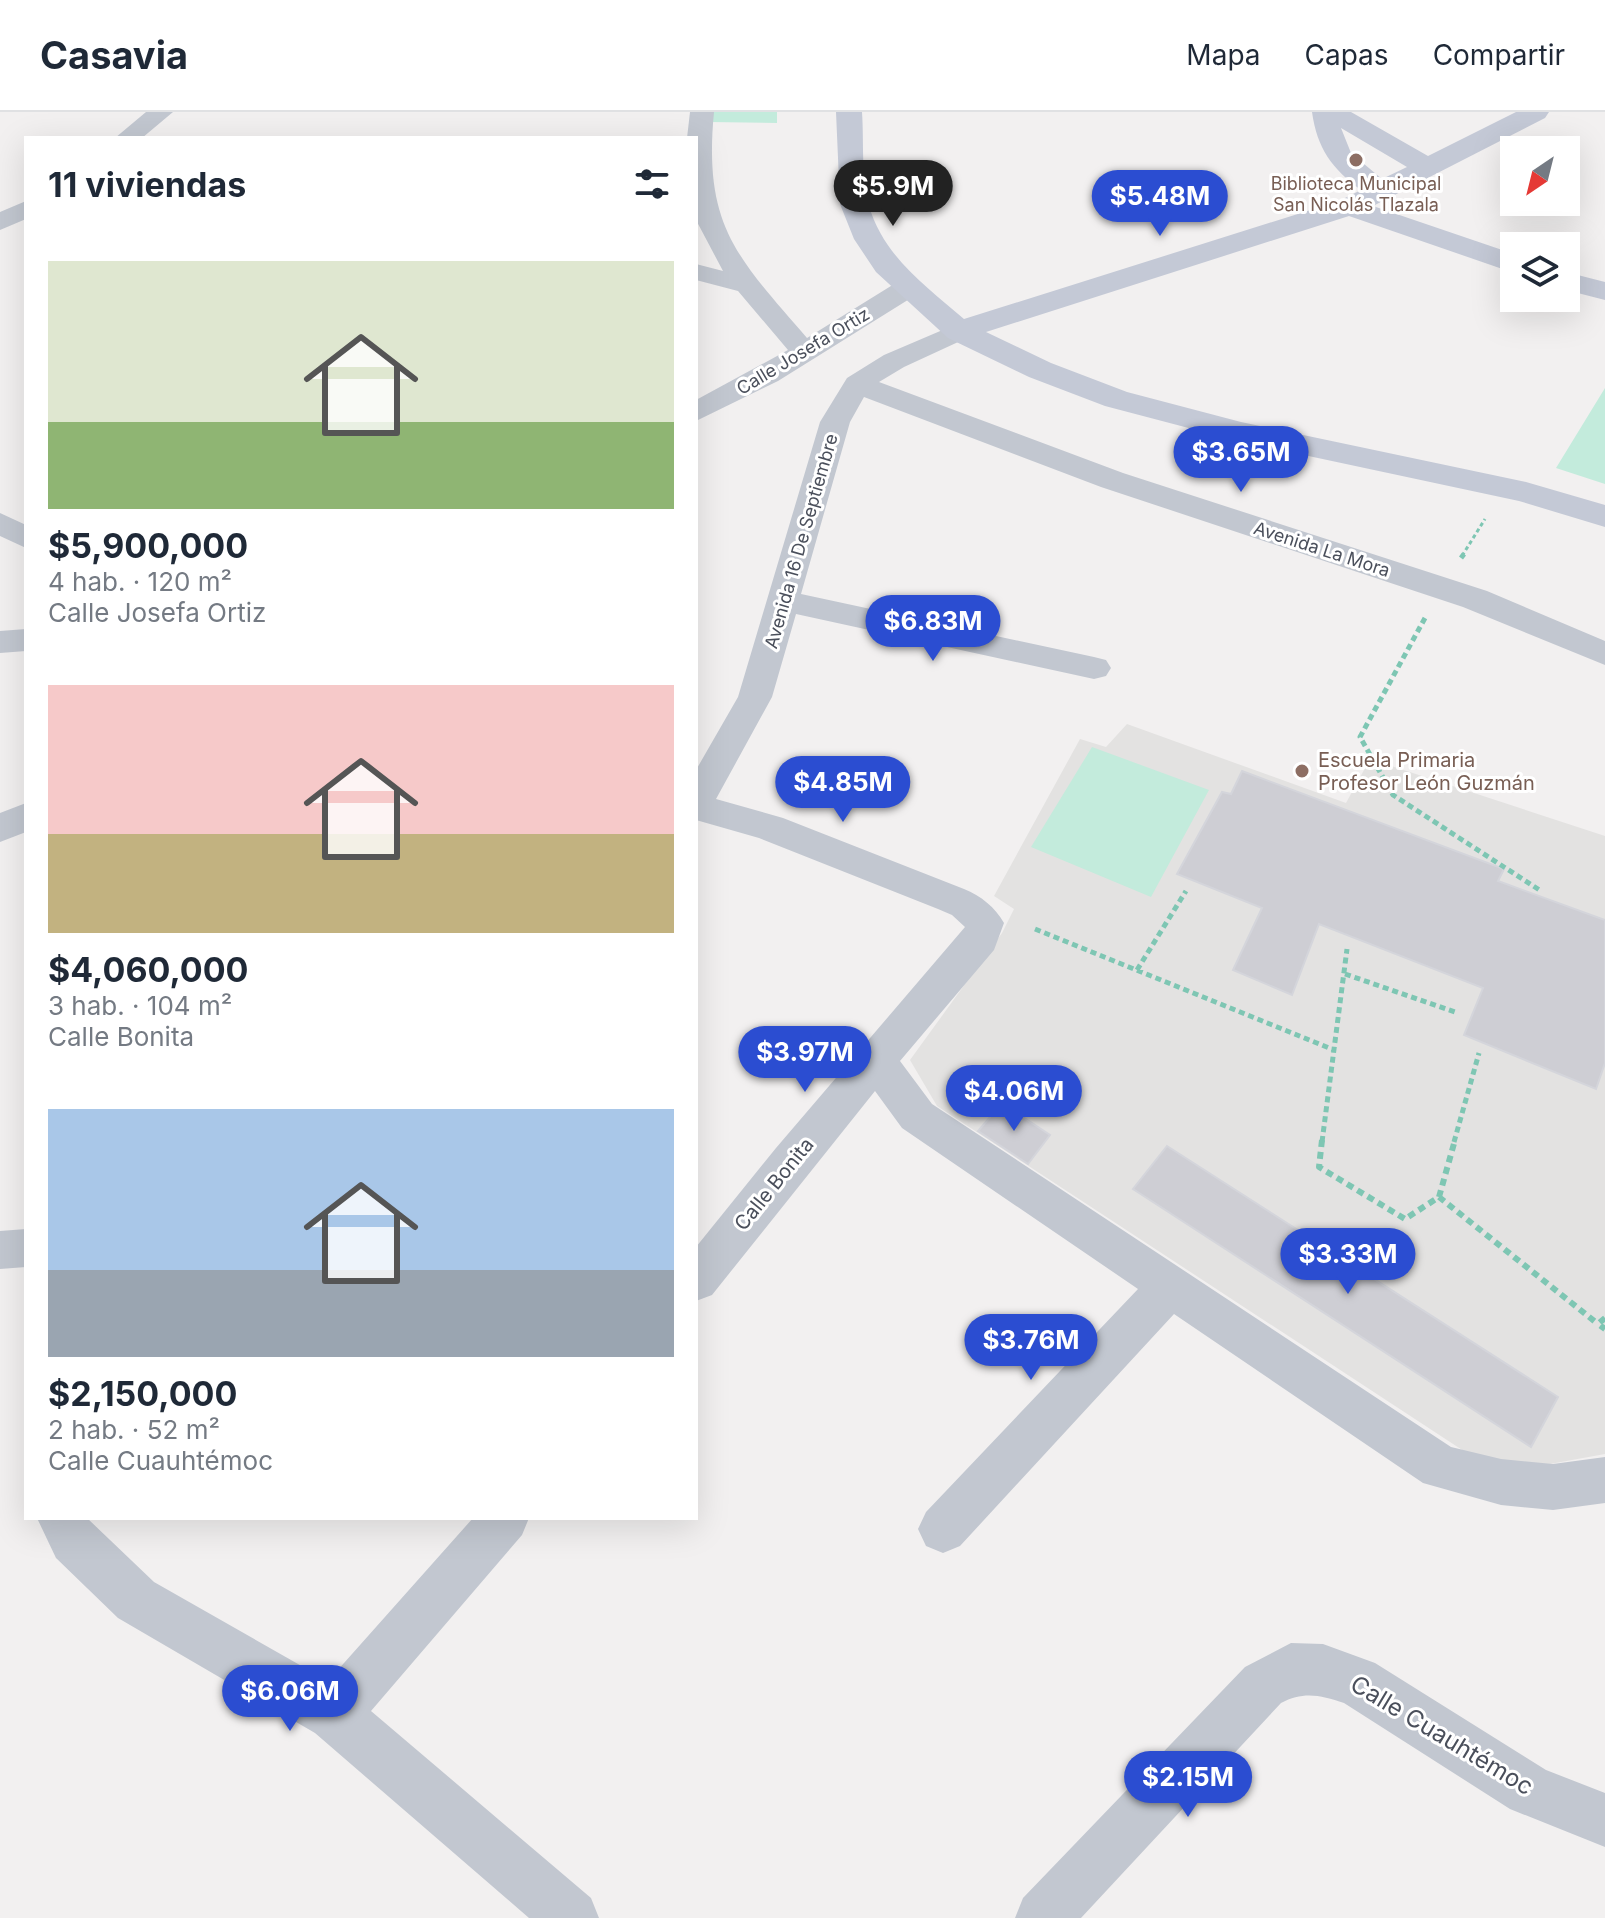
<!DOCTYPE html>
<html lang="es">
<head>
<meta charset="utf-8">
<style>
  :root { --surface:#fff; --page:#f6f6f7; --text:#1f2937; --muted:#747a83; --line:#e0e1e3; --accent:#2b4dd1 }
  body { margin:0; font-family:Inter,sans-serif; background:var(--page); color:var(--text); height:100vh; display:flex; flex-direction:column; font-size:30px; white-space:nowrap }
  * { box-sizing:border-box; margin:0 }
  p { font-size:26px; color:var(--muted) }
  .icon { flex:none; width:44px; height:44px; fill:none; stroke:currentColor; stroke-width:2; stroke-linecap:round; stroke-linejoin:round }
  .map { position:relative; flex:1; overflow:hidden }
  .sheet { position:absolute; left:24px; top:24px; width:674px; height:1384px; display:flex; flex-direction:column; background:var(--surface); border-radius:0px; box-shadow:0 8px 32px #0002 }
  .sheet>* { flex:none }
  .needle { width:52px; rotate:215deg }
  .buttons { position:absolute; left:1500px; top:24px; display:grid; gap:16px }
  .buttons a { display:grid; place-items:center; width:80px; height:80px; border-radius:0px; background:var(--surface); box-shadow:0 8px 32px #0002; font-size:40px }
  .price { position:absolute; translate:-50% -68px; padding:0 18px; border-radius:28px; background:var(--accent); color:#fff; font-size:26px; line-height:52px; filter:drop-shadow(0 2px 4px #0008) }
  .price::after { content:''; position:absolute; left:50%; top:48px; width:24px; height:18px; margin-left:-12px; background:inherit; clip-path:polygon(0 0,100% 0,50% 100%) }
  .price.on { background:#222; color:#fff }
  ul { padding:0; list-style:none }
  li { display:grid; align-content:center; gap:16px; height:424px; padding:0 24px }
  li span { display:grid; place-items:center; height:248px; border-radius:0px; color:#555 }
  li>.icon { margin-inline-start:auto }
  span .icon { width:144px; height:144px; fill:#fffc; stroke-width:1 }
  li b { font-size:34px }
  h2 { display:flex; justify-content:space-between; align-items:center; height:96px; padding:0 24px; font-size:34px }
  header { display:flex; align-items:center; gap:48px; box-sizing:border-box; height:112px; padding:0 40px; background:var(--surface); border-bottom:2px solid var(--line) }
  header strong { font-size:38px }
  nav { display:flex; gap:44px; margin-inline-start:auto; font-size:28px }
  .map>svg:first-child { display:block }
  .education { fill:#e3e2e1 }
  .green { fill:#c3ebdc }
  .building { fill:#ceced4; stroke:#d4d5db; stroke-width:2 }
  .lines { fill:none; stroke-linecap:round; stroke-linejoin:round }
  .path-far2 { stroke:#7ec6b3; stroke-width:3; stroke-dasharray:4 3; stroke-linecap:butt }
  .path-far1 { stroke:#7ec6b3; stroke-width:5; stroke-dasharray:6 4; stroke-linecap:butt }
  .path { stroke:#7ec6b3; stroke-width:6; stroke-dasharray:7 5; stroke-linecap:butt }
  .street { fill:#c2c7d0; fill-rule:evenodd }
  .secondary { fill:#c4c9d6; fill-rule:evenodd }
  .education-dot { fill:#8d6e63; stroke:#fff; stroke-width:3 }
  .labels { text-anchor:middle; dominant-baseline:central; stroke-width:6; stroke-linejoin:round; paint-order:stroke }
  .far-education-label { font-size:18px; fill:#785e54; stroke:#fff }
  .far-street-label { font-size:18px; fill:#4a4f5b; stroke:#fff }
  .education-label { font-size:20px; fill:#785e54; stroke:#fff; text-anchor:start }
  .street-label { font-size:20px; fill:#4a4f5b; stroke:#fff }
  .near-street-label { font-size:24px; fill:#4a4f5b; stroke:#fff }
</style>
</head>
<body>
<header>
<strong>Casavia</strong>
<nav><a>Mapa</a><a>Capas</a><a>Compartir</a></nav>
</header>
<div class="map">
<svg width="1605" height="1806" viewBox="0 0 1605 1806">
  <rect width="100%" height="100%" fill="#f2f0f0"/>
  <path class="education" d="M1127 612 1346 691 1370 647 1605 724V1342L1550 1352 1479 1349 937 994 910 948 1002 821 1014 797 994 784 1080 627 1106 635Z"/>
  <path class="green" d="M709 0H777V11L709 10Z
    M1605 276V372L1556 356Z
    M1092 635 1209 678 1151 785 1031 735Z"/>
  <path class="building" d="M1242 659 1504 757 1498 769 1605 808V951L1596 977 1464 923 1483 876 1319 812 1292 883 1233 858 1262 796 1177 762 1222 680 1231 682Z
    M1002 991 1050 1023 1028 1052 978 1019Z
    M1167 1034 1558 1285 1531 1335 1133 1077Z"/>
  <g class="lines">
    <path class="path-far2" d="M1462 444 1485 407"/>
    <path class="path-far1" d="M1461 446 1464 442
      M1425 506 1360 625 1393 683 1541 779
      M1035 817 1334 938
      M1137 858 1186 779
      M1345 862 1458 901
      M1322 1030 1347 837
      M1454 1030 1479 941"/>
    <path class="path" d="M1322 1028 1319 1055 1405 1107 1439 1085 1598 1212
      M1439 1085 1455 1028
      M1605 1206 1598 1212 1605 1217"/>
    <path class="street" d="M146 0H173L142 26H115Z
      M690 0H714C703 114 737 145 807 226L899 169H919L923 175 919 181 778 269 696 309V288L788 238 738 179 696 168V152L723 159 696 108V26H687Z
      M26 89V107L0 118V100Z
      M959 211 969 213 973 219 969 225 904 255 879 270 1123 361 1487 479 1605 529V553L1463 495 1101 375 864 285 850 310 801 482 1094 545 1106 548 1111 556 1106 564 1094 567 796 502 772 585 716 687 783 706 964 777C981 784 995 795 1004 811L994 838 900 949 932 992 1451 1335 1501 1347 1553 1352 1605 1345V1391L1553 1398 1501 1393 1423 1371 1174 1202 960 1434 943 1441 926 1434 918 1417 926 1400 1138 1177 902 1016 875 979 712 1183 696 1189V1135L776 1036 965 815 952 803 938 797 759 726 696 708V658L738 585 820 310 847 266 884 243Z
      M0 401 26 413V436L0 424Z
      M26 517V539L0 541V519Z
      M26 691V720L0 730V701Z
      M26 1117V1155L0 1157V1119Z
      M37 1406H87L154 1470 328 1569 473 1406H529L522 1423 371 1599 591 1786 599 1806H529L315 1621 118 1506 56 1446Z
      M1291 1531 1323 1532 1375 1551 1546 1658 1605 1681V1735L1510 1697 1344 1591C1321 1583 1303 1579 1281 1591L1081 1806H1015L1023 1786 1245 1555Z"/>
    <path class="secondary" d="M836 0H862C864 28 861 68 869 94 884 145 926 174 964 207L1339 89 1361 78C1332 57 1317 36 1312 0H1351L1428 44 1516 0H1549L1545 6 1373 94 1514 142V161L1349 104 986 220 1051 251 1127 280 1241 310 1526 370 1605 393V415L1519 389 1238 329 1105 294 1029 265 948 226 876 160 854 127 840 92ZM1341 16 1407 55 1382 67 1351 41Z
      M1566 160 1605 170V188L1566 178Z"/>
  </g>
  <g class="education-dot">
    <circle cx="1356" cy="48" r="8"/>
    <circle cx="1302" cy="659" r="8"/>
  </g>
  <g class="labels">
    <g class="far-education-label">
      <text x="1356" y="71">Biblioteca Municipal<tspan x="1356" dy="21">San Nicolás Tlazala</tspan></text>
    </g>
    <g class="far-street-label">
      <text transform="translate(803 239) rotate(-31)">Calle Josefa Ortiz</text>
      <text transform="translate(801 429) rotate(-74)">Avenida 16 De Septiembre</text>
      <text transform="translate(1322 437) rotate(18)">Avenida La Mora</text>
    </g>
    <g class="education-label">
      <text x="1318" y="648">Escuela Primaria<tspan x="1318" dy="23">Profesor León Guzmán</tspan></text>
    </g>
    <g class="street-label">
      <text transform="translate(774 1072) rotate(-51)">Calle Bonita</text>
    </g>
    <g class="near-street-label">
      <text transform="translate(1442 1623) rotate(31)">Calle Cuauhtémoc</text>
    </g>
  </g>
</svg>
<div class="buttons">
<a><svg class="needle" viewBox="-14 -14 28 28"><path d="M0-13l5 13h-10z" fill="#e53935"/><path d="M0 13l5-13h-10z" fill="#747a83"/></svg></a>
<a><svg class="icon" aria-label="layers" viewBox="0 0 24 24"><path d="M12 4l9 5-9 5-9-5zM3 14l9 5 9-5"/></svg></a>
</div>
<b class="price on" style="left:893px;top:116px">$5.9M</b>
<b class="price" style="left:1160px;top:126px">$5.48M</b>
<b class="price" style="left:1241px;top:382px">$3.65M</b>
<b class="price" style="left:933px;top:551px">$6.83M</b>
<b class="price" style="left:843px;top:712px">$4.85M</b>
<b class="price" style="left:805px;top:982px">$3.97M</b>
<b class="price" style="left:1014px;top:1021px">$4.06M</b>
<b class="price" style="left:1348px;top:1184px">$3.33M</b>
<b class="price" style="left:1031px;top:1270px">$3.76M</b>
<b class="price" style="left:290px;top:1621px">$6.06M</b>
<b class="price" style="left:1188px;top:1707px">$2.15M</b>
<section class="sheet">
<h2>11 viviendas<svg class="icon" aria-label="filters" viewBox="0 0 24 24"><path d="M4 7h16M4 17h16"/><circle cx="9" cy="7" r="2"/><circle cx="15" cy="17" r="2"/></svg></h2>
<ul>
<li><span style="background:linear-gradient(#dfe7d0 65%,#8fb573 0)"><svg class="icon" aria-label="home" viewBox="0 0 24 24"><path d="M3 11l9-7 9 7M6 9v11h12V9"/></svg></span><div><b>$5,900,000</b><p>4 hab. · 120 m²</p><p>Calle Josefa Ortiz</p></div></li>
<li><span style="background:linear-gradient(#f6c9c9 60%,#c2b280 0)"><svg class="icon" aria-label="home" viewBox="0 0 24 24"><path d="M3 11l9-7 9 7M6 9v11h12V9"/></svg></span><div><b>$4,060,000</b><p>3 hab. · 104 m²</p><p>Calle Bonita</p></div></li>
<li><span style="background:linear-gradient(#a9c7e8 65%,#9aa5b1 0)"><svg class="icon" aria-label="home" viewBox="0 0 24 24"><path d="M3 11l9-7 9 7M6 9v11h12V9"/></svg></span><div><b>$2,150,000</b><p>2 hab. · 52 m²</p><p>Calle Cuauhtémoc</p></div></li>
</ul>
</section>
</div>
</body>
</html>
